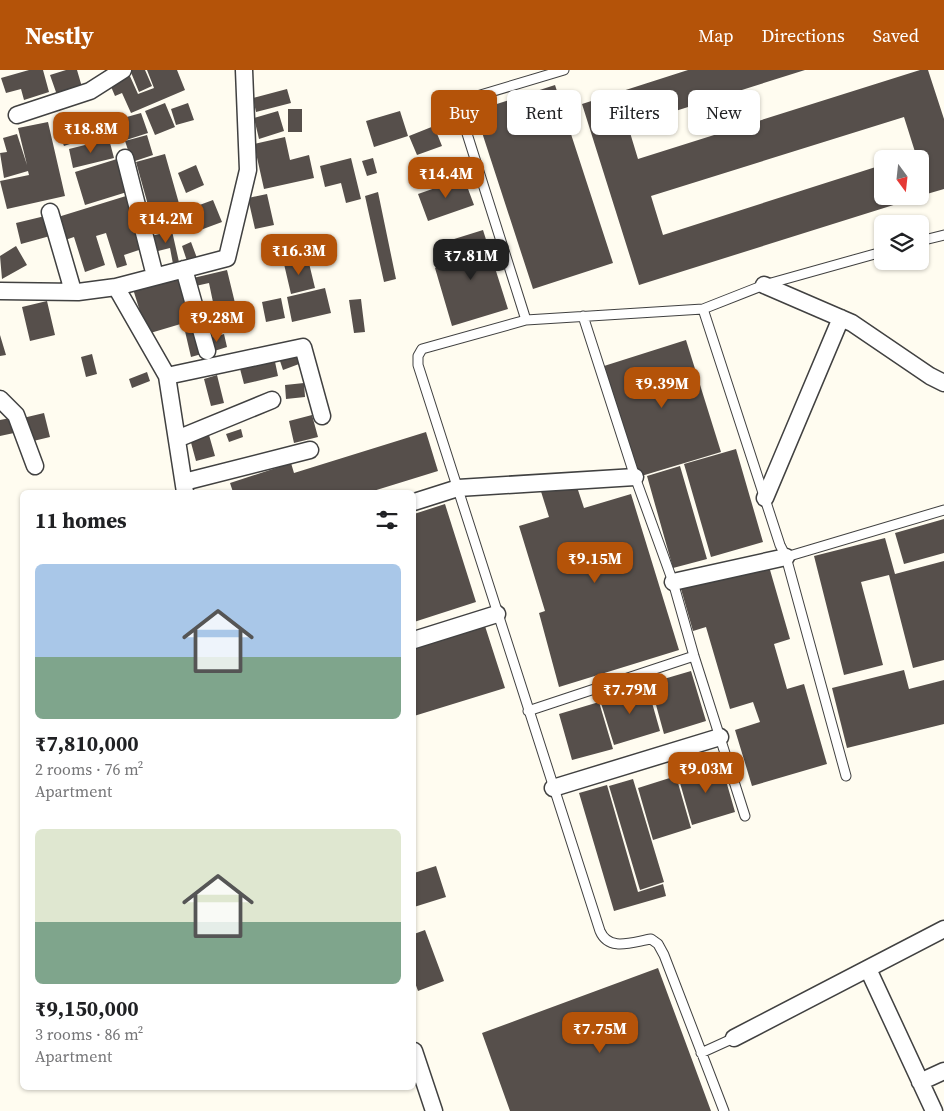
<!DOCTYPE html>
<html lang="en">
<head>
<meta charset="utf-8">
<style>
  :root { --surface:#fff; --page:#f6f6f6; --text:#202124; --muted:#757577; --accent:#b45309 }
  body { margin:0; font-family:"Source Serif 4",serif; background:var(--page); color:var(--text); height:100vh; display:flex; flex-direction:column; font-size:19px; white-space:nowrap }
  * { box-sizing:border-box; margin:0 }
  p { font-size:16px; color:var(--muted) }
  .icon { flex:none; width:28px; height:28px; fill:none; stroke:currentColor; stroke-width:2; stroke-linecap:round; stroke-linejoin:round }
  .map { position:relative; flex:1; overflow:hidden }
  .side { position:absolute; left:20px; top:420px; width:396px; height:600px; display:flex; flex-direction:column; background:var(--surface); border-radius:8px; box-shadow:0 1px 4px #0004 }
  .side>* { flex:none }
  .hud { position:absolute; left:431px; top:20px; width:438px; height:45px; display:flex; gap:10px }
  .needle { width:32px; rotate:165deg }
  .fabs { position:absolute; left:874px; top:80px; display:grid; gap:10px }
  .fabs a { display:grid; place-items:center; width:55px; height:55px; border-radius:8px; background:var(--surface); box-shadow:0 1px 4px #0004; font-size:25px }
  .price { position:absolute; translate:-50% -42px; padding:0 11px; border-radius:10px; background:var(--accent); color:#fff; font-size:16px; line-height:32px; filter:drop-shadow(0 1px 2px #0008) }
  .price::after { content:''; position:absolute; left:50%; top:30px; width:15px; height:11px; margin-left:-8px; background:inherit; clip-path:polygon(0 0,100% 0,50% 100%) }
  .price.active { background:#222; color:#fff }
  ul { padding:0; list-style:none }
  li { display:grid; align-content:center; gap:10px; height:265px; padding:0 15px }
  li span { display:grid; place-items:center; height:155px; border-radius:8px; color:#555 }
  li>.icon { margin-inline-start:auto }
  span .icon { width:90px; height:90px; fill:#fffc; stroke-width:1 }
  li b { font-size:21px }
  h2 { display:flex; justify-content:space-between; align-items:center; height:60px; padding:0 15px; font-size:21px }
  .chip { padding:0 18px; border-radius:8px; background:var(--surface); box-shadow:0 1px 4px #0004; font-size:18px; line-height:45px }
  .chip.active { background:var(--accent); color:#fff }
  header { display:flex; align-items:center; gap:30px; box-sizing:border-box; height:70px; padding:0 25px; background:var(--accent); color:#fff }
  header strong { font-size:24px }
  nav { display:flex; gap:28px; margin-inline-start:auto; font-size:18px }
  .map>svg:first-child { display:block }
  .building { fill:#564f4b }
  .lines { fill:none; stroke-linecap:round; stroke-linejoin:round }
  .service-casing { stroke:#414141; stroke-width:11 }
  .minor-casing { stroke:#414141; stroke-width:19 }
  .service { stroke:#fff; stroke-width:9 }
  .minor { stroke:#fff; stroke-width:16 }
</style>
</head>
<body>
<header>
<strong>Nestly</strong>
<nav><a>Map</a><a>Directions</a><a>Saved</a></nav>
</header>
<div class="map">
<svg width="944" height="1041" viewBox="0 0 944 1041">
  <rect width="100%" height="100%" fill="#fffcf0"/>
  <path class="building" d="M29 0H43L49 22 24 30 21 19 6 23 1 8Z
    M66 0H77L82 17 57 25 50 5Z
    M130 0H145L152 16 139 22Z
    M147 0H177L185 20 131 43 122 23 115 26 109 12 129 4 138 24 154 18Z
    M688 0H805L628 56 638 89 920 0H928L944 49V119L920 126V89H904L916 85 904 47 651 126 663 165 882 95V126L919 127 639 215 582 34Z
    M555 15 613 193 533 219 475 41Z
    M287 19 291 33 256 42 253 28Z
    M165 33 175 57 155 65 145 41Z
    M188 33 194 50 176 55 171 39Z
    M288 39H302V62H288Z
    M278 41 284 61 259 69 254 48Z
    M400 41 408 66 374 77 366 51Z
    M141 43 148 63 123 71 116 50Z
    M109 44 114 63 94 67 89 49Z
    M48 52 65 126 7 139 0 111 29 105 28 101 4 108 0 83 7 82 3 68 17 64 27 95 18 58Z
    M434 56 442 76 417 85 409 66Z
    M79 60 82 70 64 76 60 66Z
    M147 65 153 85 132 92 125 71Z
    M285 67 290 90 309 85 314 108 264 119 254 74Z
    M109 69 114 88 73 98 69 79Z
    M165 84 182 144 153 153 136 92Z
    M351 88 361 129 346 133 341 113 325 117 320 96Z
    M373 88 377 103 367 106 362 91Z
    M117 89 127 122 85 135 75 102Z
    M196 95 204 115 186 123 178 103Z
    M464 108 474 135 428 151 418 124Z
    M378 122 396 209 384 212 365 126Z
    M267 124 274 155 255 159 248 128Z
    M126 126 142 179 124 185 127 195 117 198 106 163 96 166 105 195 85 202 74 167 65 170 58 147Z
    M213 130 222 152 195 162 186 140Z
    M45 146 50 166 21 174 16 153Z
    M483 160 508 239 452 256 435 198 457 190 451 170Z
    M172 161 179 192 173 194 170 178 154 182 151 166Z
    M191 172 197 188 187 191 182 176Z
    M16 176 27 195 2 209 0 186Z
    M308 189 315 218 291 224 284 194Z
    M227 200 235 233 214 237 209 213 191 217 189 209Z
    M180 204 194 250 147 264 133 219Z
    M325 218 331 243 292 252 287 227Z
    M281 228 285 248 266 252 262 232Z
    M361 229 365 262 354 263 349 230Z
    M47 231 55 265 30 271 22 237Z
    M198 253 205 283 191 287 184 257Z
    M224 264 227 277 211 282 207 269Z
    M0 265 6 285 0 286Z
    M686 270 721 382 638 407 604 296Z
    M295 283 299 294 283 300 279 288Z
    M92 284 97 304 86 307 81 287Z
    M274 287 278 306 244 314 239 295Z
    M147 302 150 311 132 318 129 309Z
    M217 305 224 333 211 336 204 309Z
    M304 313 305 327 286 329 285 315Z
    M44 343 50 367 29 372 23 348Z
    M312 345 318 367 294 373 289 351Z
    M10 348 14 363 0 366V350Z
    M241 359 243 367 229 372 226 364Z
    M426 362 438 401 370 422H233L230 413 291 393 294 403Z
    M209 365 215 386 196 391 190 369Z
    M736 379 763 472 711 487 684 394Z
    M680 396 707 489 673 498 647 406Z
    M572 402 584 438 631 424 679 580 559 617 539 543 545 541 519 456 549 447 538 412Z
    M445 434 476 532 414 552V444Z
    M944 449V483L904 494 895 463Z
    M885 468 895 504 944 491V590L913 598 889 505 861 512 883 595 844 605 814 486Z
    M768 493 790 569 774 574 787 619 804 614 827 694 752 716 735 660 760 652 753 632 730 639 706 557 693 561 681 519Z
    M484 553 505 618 414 646V575Z
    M904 600 909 619 944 610V654L847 678 832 618Z
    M691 601 706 651 664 664 650 613Z
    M647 615 660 661 614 675 600 630Z
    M599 632 613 679 572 690 559 644Z
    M721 693 735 742 692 755 678 706Z
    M676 706 691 758 653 770 638 718Z
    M633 709 664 812 640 820 609 716Z
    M607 715 638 822 663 814 666 826 614 841 579 723Z
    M436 796 446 827 414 837V803Z
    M425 860 444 911 418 921 414 910V864Z
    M658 898 711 1041H510L482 963Z"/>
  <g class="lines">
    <g class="service-casing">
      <path id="service" d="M920 171 944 165
        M703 239 780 475 786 487 944 440
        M583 246 635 407 673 512 694 586 745 746
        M526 250 457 32 564 0
        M786 487 846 706
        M528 641 694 586
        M701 983 734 968
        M724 1041 664 885 658 874 651 869C632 872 609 882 600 861L418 295V286L422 279 526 250 703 239 764 215 882 182"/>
    </g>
    <g class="minor-casing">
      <path id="minor" d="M17 45 90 21 123 0
        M125 88 155 206
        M50 142 73 221
        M184 199 207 281
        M764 215 852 253 930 306 944 313
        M116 217 167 306 185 422
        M0 221 78 222 116 217 227 188 248 100 244 0
        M167 306 303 277 322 346
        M0 329 16 345 35 396
        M177 369 272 330
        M184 412 310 380
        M765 428 841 248
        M414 432 458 418 635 407
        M673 512 786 487
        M414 570 497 544
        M553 718 720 667
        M868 899 934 1041
        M734 968 944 859
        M414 981 434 1041
        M920 1012 944 1001"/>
    </g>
    <use href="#service" class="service"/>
    <use href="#minor" class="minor"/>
  </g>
</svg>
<div class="fabs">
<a><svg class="needle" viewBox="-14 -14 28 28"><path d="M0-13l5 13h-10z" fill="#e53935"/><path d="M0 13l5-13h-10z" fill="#757577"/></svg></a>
<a><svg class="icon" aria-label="layers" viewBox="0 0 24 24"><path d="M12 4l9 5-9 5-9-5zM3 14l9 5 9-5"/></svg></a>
</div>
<b class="price" style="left:91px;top:84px">₹18.8M</b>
<b class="price" style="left:446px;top:129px">₹14.4M</b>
<b class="price" style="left:166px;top:174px">₹14.2M</b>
<b class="price" style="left:299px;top:206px">₹16.3M</b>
<b class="price active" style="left:471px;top:211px">₹7.81M</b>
<b class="price" style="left:217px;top:273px">₹9.28M</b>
<b class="price" style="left:662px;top:339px">₹9.39M</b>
<b class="price" style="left:595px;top:514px">₹9.15M</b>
<b class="price" style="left:630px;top:645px">₹7.79M</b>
<b class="price" style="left:706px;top:724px">₹9.03M</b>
<b class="price" style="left:600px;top:984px">₹7.75M</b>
<div class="hud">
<a class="chip active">Buy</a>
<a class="chip">Rent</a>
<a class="chip">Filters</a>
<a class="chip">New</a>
</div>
<section class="side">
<h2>11 homes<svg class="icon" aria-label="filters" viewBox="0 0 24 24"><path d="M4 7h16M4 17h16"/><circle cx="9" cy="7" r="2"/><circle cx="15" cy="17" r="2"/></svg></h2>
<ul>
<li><span style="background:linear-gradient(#a9c7e8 60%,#7fa58c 0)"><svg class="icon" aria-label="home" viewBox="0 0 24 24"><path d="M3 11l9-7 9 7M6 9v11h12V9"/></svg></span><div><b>₹7,810,000</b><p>2 rooms · 76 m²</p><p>Apartment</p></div></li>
<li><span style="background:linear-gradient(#dfe7d0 60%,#7fa58c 0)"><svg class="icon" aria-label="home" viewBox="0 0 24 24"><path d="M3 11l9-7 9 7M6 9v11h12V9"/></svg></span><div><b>₹9,150,000</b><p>3 rooms · 86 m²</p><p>Apartment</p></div></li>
</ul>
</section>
</div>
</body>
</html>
